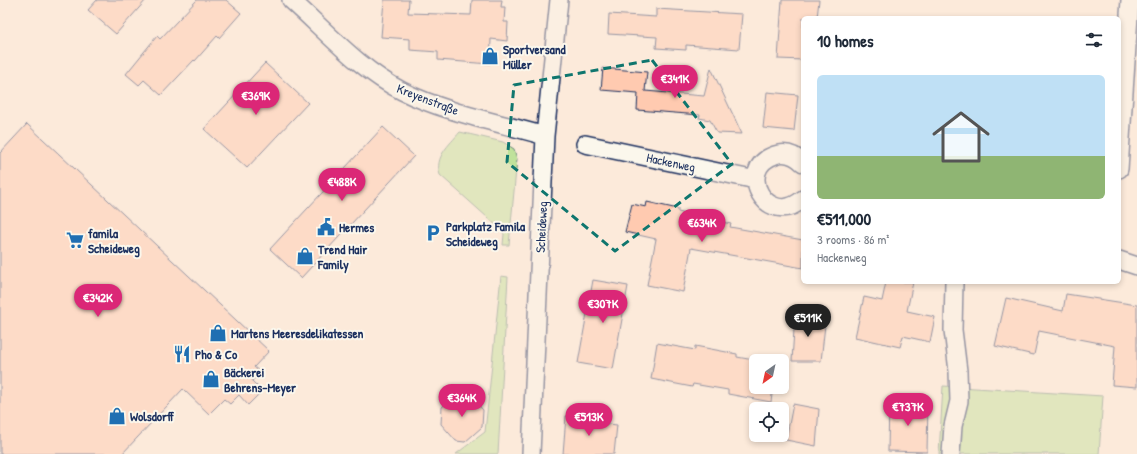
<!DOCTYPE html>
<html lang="en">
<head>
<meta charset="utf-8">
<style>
  :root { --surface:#fff; --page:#f6f6f7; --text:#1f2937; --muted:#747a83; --line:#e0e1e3; --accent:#db2777 }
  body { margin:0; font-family:"Patrick Hand",sans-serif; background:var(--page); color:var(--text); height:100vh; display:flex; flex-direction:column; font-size:15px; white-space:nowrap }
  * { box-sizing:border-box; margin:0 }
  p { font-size:13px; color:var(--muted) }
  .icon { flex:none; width:22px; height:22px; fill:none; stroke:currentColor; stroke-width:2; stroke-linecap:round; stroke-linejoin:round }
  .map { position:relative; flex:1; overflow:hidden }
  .details { position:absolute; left:801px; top:16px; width:320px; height:268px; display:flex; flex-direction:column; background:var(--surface); border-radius:6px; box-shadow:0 2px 6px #0003 }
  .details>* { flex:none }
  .needle { width:26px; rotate:213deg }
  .tools { position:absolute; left:749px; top:354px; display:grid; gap:8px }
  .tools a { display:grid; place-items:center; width:40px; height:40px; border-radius:6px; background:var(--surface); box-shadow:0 2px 6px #0003; font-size:20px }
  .price { position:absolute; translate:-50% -34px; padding:0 9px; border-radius:14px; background:var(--accent); color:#fff; font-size:13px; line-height:26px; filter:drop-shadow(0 1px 2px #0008) }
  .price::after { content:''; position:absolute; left:50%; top:24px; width:12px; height:9px; margin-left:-6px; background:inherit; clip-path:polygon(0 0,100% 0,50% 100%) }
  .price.on { background:#222; color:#fff }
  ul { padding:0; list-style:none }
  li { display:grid; align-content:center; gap:8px; height:212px; padding:0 16px }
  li+li { border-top:1px solid var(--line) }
  li span { display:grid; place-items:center; height:124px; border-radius:6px; color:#555 }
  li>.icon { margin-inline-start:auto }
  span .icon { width:72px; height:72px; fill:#fffc; stroke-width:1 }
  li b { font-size:17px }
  h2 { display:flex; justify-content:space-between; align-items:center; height:48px; padding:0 16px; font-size:17px }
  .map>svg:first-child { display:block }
  .green { fill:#c0e29b; stroke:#6e887c }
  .building { fill:#ffcab0; stroke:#1b2f5e }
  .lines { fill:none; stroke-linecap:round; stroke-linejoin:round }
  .minor-casing { stroke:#1b2f5e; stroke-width:20 }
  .minor { stroke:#fbf7ec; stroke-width:17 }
  .marked { fill:none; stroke:#0f766e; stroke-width:3; stroke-dasharray:8 5; stroke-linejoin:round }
  .labels { text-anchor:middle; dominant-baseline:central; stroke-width:4; stroke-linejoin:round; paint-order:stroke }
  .poi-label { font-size:13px; font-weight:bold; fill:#1b2f5e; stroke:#fbf7ec; text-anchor:start }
  .street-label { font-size:13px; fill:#1b2f5e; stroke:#fbf7ec }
</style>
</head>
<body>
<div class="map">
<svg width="1137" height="454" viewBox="0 0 1137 454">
  <rect width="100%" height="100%" fill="#fceada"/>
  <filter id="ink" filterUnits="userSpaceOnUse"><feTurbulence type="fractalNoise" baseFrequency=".025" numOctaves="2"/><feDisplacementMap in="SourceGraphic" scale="8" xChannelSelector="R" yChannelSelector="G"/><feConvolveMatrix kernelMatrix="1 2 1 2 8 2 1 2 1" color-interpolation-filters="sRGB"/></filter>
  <g filter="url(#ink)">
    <path class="green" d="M460 132 503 142 514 149 517 159 509 245H503L504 234 497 226 440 175C434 157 449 145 460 132Z
      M501 276 508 277 498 454H456L485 432Z
      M943 386 1103 396 1099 454H939Z"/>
    <path class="building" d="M97 0H146L116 34 88 10Z
      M197 0H226L241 13 219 38 217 36 195 61 194 60 161 95 144 80 139 85 126 74 157 36 160 39Z
      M384 0H409L408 13 471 15 472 0H502L501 7H505L504 22H508L507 41 491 39 490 64 438 60V52L410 50V39L381 37Z
      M782 0H819L817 18H803V60L778 59Z
      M656 9 742 14 739 49 686 45V50L656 48 657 37 608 34 609 14 656 17Z
      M265 63 308 103 247 168 204 129Z
      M603 68 647 72 645 91 704 96 711 68 742 134 717 133 710 120 699 118 700 115 637 110 638 93 601 90Z
      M767 92 798 95 794 131 763 128Z
      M27 124 269 351 254 367 260 372 252 381 262 391 248 405 239 395 230 404 224 399 209 414 183 389 122 454H0V153Z
      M383 127 414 156 301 278 270 249Z
      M647 202 678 209V212L731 224 730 227 803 240V268L691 248 683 292 647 285 656 239 625 232 632 204 646 207Z
      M593 280 628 286 613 369 578 363Z
      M886 282H913L907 311 935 317 930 342 903 336 900 347 855 337 864 297 882 301Z
      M1066 294 1137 305V387L1112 385 1115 346 1039 331 1034 355 995 346 1006 298 1063 311Z
      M795 314 826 316 821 361H792Z
      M657 343 695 350V346L737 354V357L759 361H756V387H773L771 402 728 394V390L693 384 692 387 651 379Z
      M456 396 472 398 483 410 482 427 465 442 456 441 441 424 442 407Z
      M889 402 928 403 927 452 888 451Z
      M793 404 819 409 816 446 786 440Z
      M566 416 593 418V422L617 425 614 454H563Z"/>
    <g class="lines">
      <g class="minor-casing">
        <path id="minor" d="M291 0C326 31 360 70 402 91 444 112 500 123 545 136
          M585 144 756 180
          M803 163C795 155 786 151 775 155 734 169 767 230 803 199
          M1119 169 1130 0
          M1119 260 1137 266
          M531 454 545 136 559 0
          M951 454 953 426 959 401 958 371 953 330 954 282"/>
      </g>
      <use href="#minor" class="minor"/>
    </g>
  </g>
  <path d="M0 0H1137V454H0ZM652 60 732 164 615 251 507 162 514 85Z" fill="#fceada" fill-opacity=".55" fill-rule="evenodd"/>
  <path class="marked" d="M652 60 732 164 615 251 507 162 514 85Z"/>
  <defs>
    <g id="shop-bare" transform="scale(1.38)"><path d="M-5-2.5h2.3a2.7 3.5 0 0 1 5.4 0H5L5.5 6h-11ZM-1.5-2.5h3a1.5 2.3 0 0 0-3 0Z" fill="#1f6fb2" stroke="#fbf7ec" stroke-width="2.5" paint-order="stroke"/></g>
    <g id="civic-bare" transform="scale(1.38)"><path d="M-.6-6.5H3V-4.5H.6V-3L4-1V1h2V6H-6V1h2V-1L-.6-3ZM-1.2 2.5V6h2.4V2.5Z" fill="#1f6fb2" stroke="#fbf7ec" stroke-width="2.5" paint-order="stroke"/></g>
    <g id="parking-bare" transform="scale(1.38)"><path d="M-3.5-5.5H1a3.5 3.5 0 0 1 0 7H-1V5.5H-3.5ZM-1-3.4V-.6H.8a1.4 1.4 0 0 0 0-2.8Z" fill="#1f6fb2" stroke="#fbf7ec" stroke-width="2.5" paint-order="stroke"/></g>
    <g id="supermarket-bare" transform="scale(1.38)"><path d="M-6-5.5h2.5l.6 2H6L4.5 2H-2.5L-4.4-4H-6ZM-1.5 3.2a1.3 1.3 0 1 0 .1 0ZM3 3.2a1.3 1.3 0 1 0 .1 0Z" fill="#1f6fb2" stroke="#fbf7ec" stroke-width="2.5" paint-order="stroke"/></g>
    <g id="restaurant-bare" transform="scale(1.38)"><path d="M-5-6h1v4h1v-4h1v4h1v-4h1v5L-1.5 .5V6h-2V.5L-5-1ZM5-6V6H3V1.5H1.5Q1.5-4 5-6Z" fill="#1f6fb2" stroke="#fbf7ec" stroke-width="2.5" paint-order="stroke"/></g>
  </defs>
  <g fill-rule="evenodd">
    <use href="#shop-bare" x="490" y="56"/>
    <use href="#civic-bare" x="326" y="227"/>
    <use href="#parking-bare" x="433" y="233"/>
    <use href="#supermarket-bare" x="75" y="240"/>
    <use href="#shop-bare" x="305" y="256"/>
    <use href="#shop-bare" x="218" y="333"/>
    <use href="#restaurant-bare" x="182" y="354"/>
    <use href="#shop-bare" x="211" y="379"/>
    <use href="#shop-bare" x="117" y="416"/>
  </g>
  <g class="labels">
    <g class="poi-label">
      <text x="503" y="49">Sportversand<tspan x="503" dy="15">Müller</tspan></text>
      <text x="446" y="226">Parkplatz Famila<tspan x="446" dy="15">Scheideweg</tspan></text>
      <text x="339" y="227">Hermes</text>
      <text x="88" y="233">famila<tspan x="88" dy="15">Scheideweg</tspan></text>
      <text x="318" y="249">Trend Hair<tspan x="318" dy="15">Family</tspan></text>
      <text x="231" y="333">Martens Meeresdelikatessen</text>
      <text x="195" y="354">Pho &amp; Co</text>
      <text x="224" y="372">Bäckerei<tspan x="224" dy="15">Behrens-Meyer</tspan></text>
      <text x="130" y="416">Wolsdorff</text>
    </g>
    <g class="street-label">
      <text transform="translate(428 99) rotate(21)">Kreyenstraße</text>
      <text transform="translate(671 162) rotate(12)">Hackenweg</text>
      <text transform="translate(541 227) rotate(-87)">Scheideweg</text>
    </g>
  </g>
</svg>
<div class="tools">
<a><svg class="needle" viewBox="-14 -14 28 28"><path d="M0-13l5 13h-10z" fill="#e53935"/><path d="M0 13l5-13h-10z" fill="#747a83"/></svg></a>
<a><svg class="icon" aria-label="locate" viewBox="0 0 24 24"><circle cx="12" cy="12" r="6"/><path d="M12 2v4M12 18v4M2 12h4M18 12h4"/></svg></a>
</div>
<b class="price" style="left:675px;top:99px">€341K</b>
<b class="price" style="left:256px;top:116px">€369K</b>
<b class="price" style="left:342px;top:202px">€488K</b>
<b class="price" style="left:702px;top:243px">€634K</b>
<b class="price" style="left:98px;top:318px">€342K</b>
<b class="price" style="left:603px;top:324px">€307K</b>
<b class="price on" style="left:808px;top:338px">€511K</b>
<b class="price" style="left:462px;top:418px">€364K</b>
<b class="price" style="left:908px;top:427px">€737K</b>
<b class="price" style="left:589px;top:437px">€513K</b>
<section class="details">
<h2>10 homes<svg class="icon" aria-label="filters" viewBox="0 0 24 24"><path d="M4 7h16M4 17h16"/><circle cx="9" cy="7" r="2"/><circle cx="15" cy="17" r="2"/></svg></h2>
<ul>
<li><span style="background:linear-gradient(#bfe0f5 65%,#8fb573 0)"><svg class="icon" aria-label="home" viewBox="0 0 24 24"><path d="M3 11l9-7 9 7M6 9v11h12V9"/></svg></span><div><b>€511,000</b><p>3 rooms · 86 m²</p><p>Hackenweg</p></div></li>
</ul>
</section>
</div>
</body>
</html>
